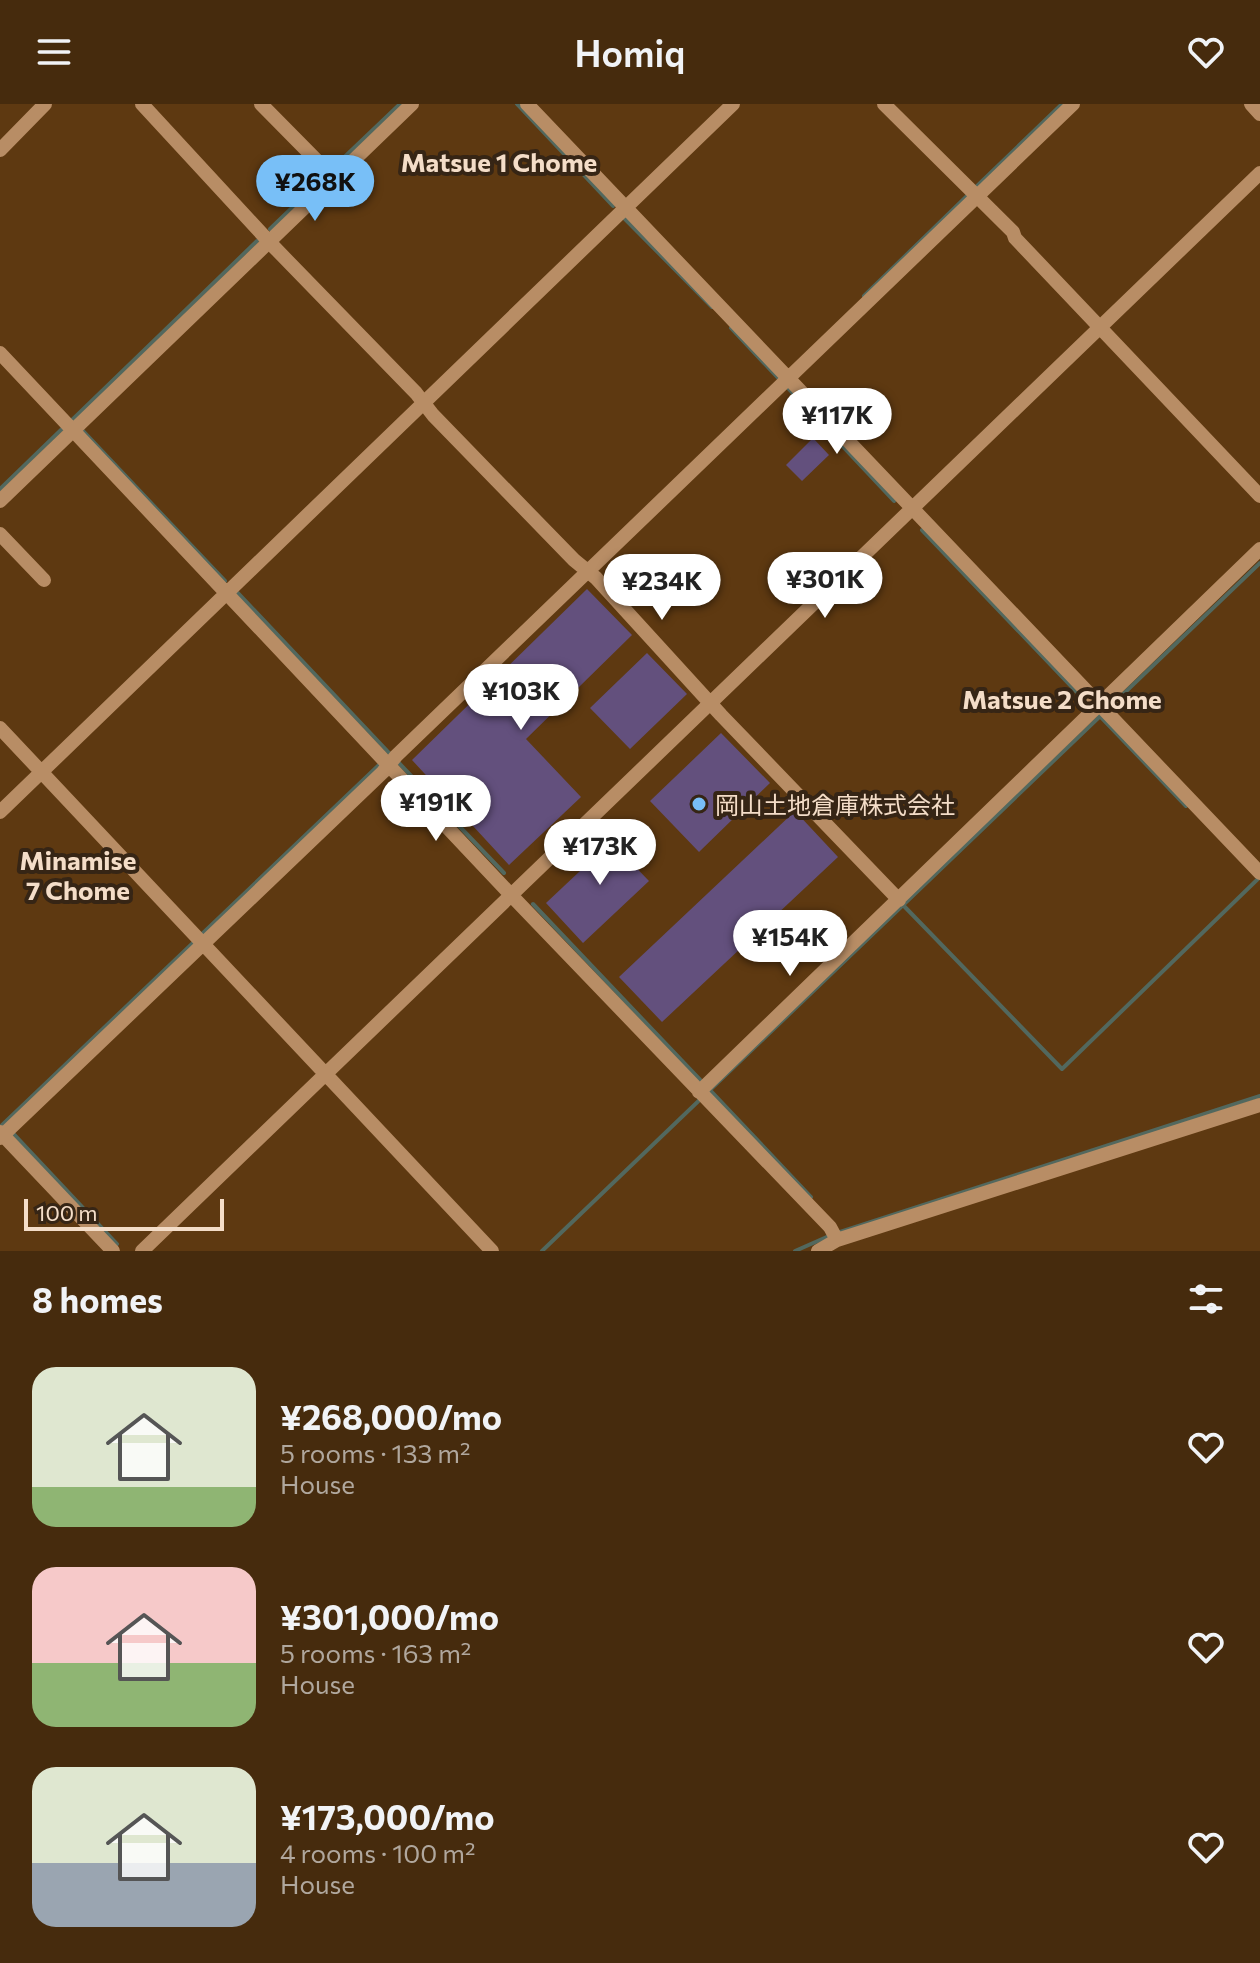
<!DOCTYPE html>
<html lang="en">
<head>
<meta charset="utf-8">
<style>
  :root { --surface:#462b0d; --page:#50371b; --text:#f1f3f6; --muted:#b0a79d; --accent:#78bff7 }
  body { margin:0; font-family:Commissioner,"Noto Sans JP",sans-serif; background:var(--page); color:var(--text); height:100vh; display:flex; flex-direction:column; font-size:30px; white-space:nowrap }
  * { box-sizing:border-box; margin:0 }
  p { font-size:26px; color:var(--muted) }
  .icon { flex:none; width:44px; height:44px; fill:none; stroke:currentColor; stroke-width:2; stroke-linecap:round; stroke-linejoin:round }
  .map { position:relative; height:1147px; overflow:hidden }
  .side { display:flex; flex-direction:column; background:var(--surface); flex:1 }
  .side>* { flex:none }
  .scale { position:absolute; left:24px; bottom:20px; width:200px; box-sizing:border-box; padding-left:8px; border:4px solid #f4ddc8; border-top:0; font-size:22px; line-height:28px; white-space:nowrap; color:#f4ddc8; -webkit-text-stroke:6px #362515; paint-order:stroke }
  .price { position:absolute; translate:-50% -68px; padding:0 18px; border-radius:28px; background:#fff; color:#222; font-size:26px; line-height:52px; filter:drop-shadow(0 2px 4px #0008) }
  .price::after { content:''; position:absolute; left:50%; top:48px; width:24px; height:18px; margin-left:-12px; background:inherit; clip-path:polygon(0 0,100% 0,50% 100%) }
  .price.active { background:var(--accent); color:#111 }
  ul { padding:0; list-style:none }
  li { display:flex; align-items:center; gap:24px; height:200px; padding:0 32px }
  li span { display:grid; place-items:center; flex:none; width:224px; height:160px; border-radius:24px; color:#555 }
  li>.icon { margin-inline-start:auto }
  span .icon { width:96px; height:96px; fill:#fffc; stroke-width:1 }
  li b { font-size:34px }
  h2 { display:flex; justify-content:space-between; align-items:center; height:96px; padding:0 32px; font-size:34px }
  header { display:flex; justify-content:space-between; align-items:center; height:104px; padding:0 32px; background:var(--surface); font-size:36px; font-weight:600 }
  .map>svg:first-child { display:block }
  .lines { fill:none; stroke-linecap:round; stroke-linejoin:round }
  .stream { stroke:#52685e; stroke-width:4 }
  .building { fill:#63507d }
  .minor { stroke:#b88d65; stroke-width:14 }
  .poi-dot { fill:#78bff7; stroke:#362515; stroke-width:3 }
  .labels { text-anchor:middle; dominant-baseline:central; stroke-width:8; stroke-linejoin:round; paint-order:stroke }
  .poi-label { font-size:24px; fill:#f4ddc8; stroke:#362515; text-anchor:start }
  .neighbourhood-label { font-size:26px; font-weight:bold; fill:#f4ddc8; stroke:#362515 }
</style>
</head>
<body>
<header><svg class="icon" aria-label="menu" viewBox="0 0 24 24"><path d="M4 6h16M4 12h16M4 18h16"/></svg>Homiq<svg class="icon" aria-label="heart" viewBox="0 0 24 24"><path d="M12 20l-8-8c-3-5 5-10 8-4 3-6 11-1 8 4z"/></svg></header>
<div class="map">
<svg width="1260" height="1147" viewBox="0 0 1260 1147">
  <rect width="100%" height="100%" fill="#5e3911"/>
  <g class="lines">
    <path class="stream" d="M517 0 613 102
      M334 63 400 0
      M976 83 1062 0
      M625 115 712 203
      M270 125 324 73
      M864 192 969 90
      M731 224 780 276
      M786 282 894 397
      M70 318 257 137
      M82 326 225 477
      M0 385 62 325
      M922 426 1092 604
      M238 489 392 652
      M1098 610 1186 702
      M398 658 504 769
      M533 800 704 980
      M903 801 1062 965 1259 774
      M201 831 380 660
      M710 986 811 1093
      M0 1023 195 837
      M10 1026 117 1140
      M837 1129 1260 992
      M542 1147 1260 459
      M795 1147 829 1132"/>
  </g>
  <path class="building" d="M813 334 829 351 802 377 786 361Z
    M587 485 632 531 526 635 581 693 509 761 412 656Z
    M647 549 687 590 630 645 590 604Z
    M721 629 770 679 699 748 650 697Z
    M795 707 838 753 662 918 619 873Z
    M626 717 641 733 623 750 649 777 583 839 546 799 614 735 611 732Z"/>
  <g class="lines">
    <path class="minor" d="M142 0 274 143 416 289 433 311 574 456 596 474 721 611 899 796
      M261 0 334 74
      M527 0 1260 769
      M884 0 1013 128 1015 134 1260 392
      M1251 0 1260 10
      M0 46 45 0
      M0 249 511 791 830 1123 837 1136
      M0 397 412 0
      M0 430 44 476
      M0 624 492 1147
      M0 708 733 0
      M699 988 1260 445
      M0 1028 113 1147
      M0 1034 383 668 396 652 1073 0
      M142 1147 1260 69
      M818 1147 837 1136 1260 1001"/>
  </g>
  <circle class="poi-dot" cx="699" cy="700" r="8"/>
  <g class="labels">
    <g class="poi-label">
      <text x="715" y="700">岡山土地倉庫株式会社</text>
    </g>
    <g class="neighbourhood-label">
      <text x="499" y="57">Matsue 1 Chome</text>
      <text x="1062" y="594">Matsue 2 Chome</text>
      <text x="78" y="755">Minamise<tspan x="78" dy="30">7 Chome</tspan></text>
    </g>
  </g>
</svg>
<div class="scale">100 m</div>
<b class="price active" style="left:315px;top:119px">¥268K</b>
<b class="price" style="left:837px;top:352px">¥117K</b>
<b class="price" style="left:825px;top:516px">¥301K</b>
<b class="price" style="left:662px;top:518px">¥234K</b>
<b class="price" style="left:521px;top:628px">¥103K</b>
<b class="price" style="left:436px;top:739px">¥191K</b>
<b class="price" style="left:600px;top:783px">¥173K</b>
<b class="price" style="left:790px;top:874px">¥154K</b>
</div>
<section class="side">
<h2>8 homes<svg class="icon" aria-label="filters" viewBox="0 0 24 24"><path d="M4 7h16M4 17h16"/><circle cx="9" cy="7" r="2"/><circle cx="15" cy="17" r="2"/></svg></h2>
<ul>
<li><span style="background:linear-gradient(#dfe7d0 75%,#8fb573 0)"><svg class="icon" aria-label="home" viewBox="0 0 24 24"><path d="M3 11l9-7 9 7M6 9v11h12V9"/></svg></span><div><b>¥268,000/mo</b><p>5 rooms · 133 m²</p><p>House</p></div><svg class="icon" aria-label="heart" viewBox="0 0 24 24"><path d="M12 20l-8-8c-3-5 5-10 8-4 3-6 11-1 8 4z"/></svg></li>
<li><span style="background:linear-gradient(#f6c9c9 60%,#8fb573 0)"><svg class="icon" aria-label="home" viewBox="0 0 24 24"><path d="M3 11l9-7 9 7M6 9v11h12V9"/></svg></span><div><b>¥301,000/mo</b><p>5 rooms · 163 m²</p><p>House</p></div><svg class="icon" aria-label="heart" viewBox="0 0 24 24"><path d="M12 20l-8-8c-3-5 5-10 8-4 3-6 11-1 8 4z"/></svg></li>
<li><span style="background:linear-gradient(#dfe7d0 60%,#9aa5b1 0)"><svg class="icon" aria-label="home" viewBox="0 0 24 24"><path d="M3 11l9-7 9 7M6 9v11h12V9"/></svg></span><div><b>¥173,000/mo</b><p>4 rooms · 100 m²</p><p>House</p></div><svg class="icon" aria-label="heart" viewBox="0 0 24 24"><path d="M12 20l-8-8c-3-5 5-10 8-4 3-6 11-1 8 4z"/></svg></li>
</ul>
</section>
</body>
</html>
